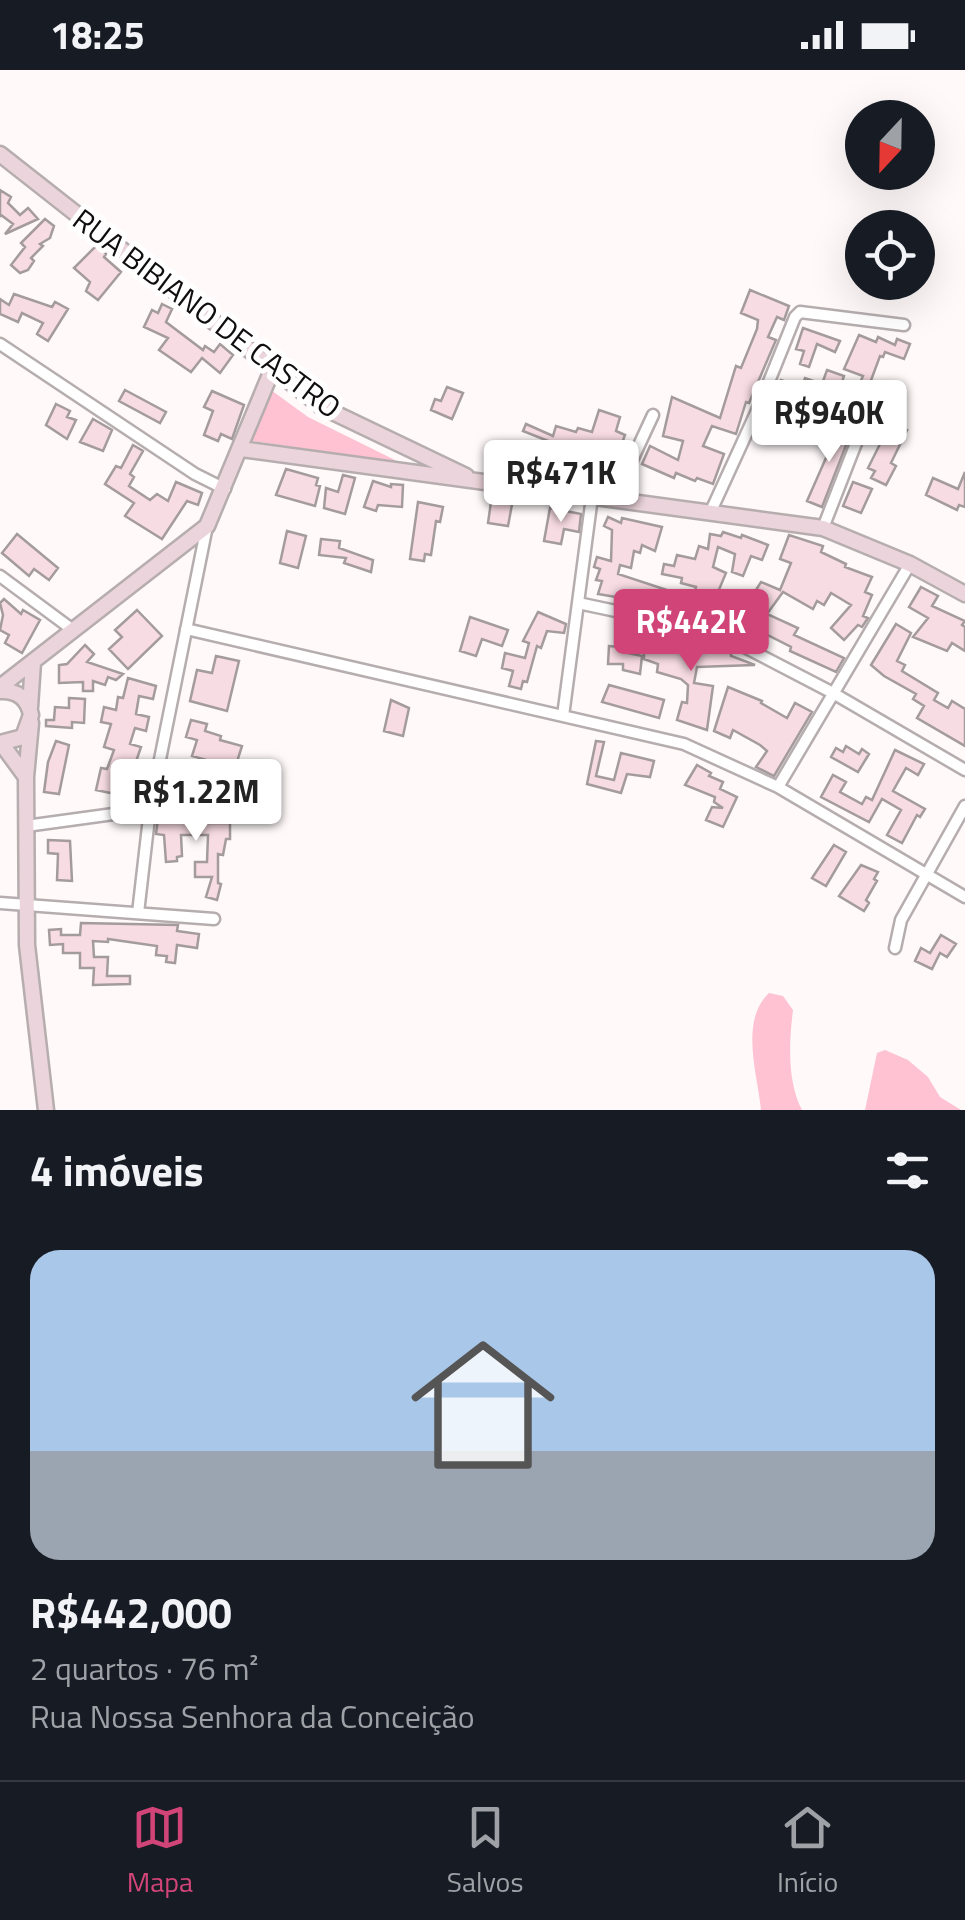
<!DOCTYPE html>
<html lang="pt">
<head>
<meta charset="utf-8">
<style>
  :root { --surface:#171b24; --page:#20242c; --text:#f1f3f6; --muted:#9ea1a6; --line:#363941; --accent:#d04478 }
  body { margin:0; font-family:"Titillium Web",sans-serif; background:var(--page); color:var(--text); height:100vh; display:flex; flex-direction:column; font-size:38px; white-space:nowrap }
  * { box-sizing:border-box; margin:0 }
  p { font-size:32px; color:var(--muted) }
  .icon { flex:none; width:55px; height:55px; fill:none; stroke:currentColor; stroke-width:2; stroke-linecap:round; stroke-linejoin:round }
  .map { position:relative; height:1040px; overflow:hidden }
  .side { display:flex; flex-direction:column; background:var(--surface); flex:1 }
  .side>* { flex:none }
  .needle { width:65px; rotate:202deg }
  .controls { position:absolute; left:845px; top:30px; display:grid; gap:20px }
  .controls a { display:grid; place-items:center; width:90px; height:90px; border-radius:50%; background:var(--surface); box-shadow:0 10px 40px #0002; font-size:50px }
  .price { position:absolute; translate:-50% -85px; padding:0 22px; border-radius:10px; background:#fff; color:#222; font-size:32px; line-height:65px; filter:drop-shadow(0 2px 5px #0008) }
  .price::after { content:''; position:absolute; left:50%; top:60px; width:30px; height:22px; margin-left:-15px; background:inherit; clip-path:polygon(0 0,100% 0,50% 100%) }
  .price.current { background:var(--accent); color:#fff }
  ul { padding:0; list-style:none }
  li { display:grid; align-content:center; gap:20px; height:530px; padding:0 30px }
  li span { display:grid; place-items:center; height:310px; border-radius:30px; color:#555 }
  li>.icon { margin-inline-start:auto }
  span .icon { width:180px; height:180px; fill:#fffc; stroke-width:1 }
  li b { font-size:42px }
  h2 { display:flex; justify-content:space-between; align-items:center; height:120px; padding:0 30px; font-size:42px }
  .status { display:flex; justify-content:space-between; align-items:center; height:70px; padding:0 50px; background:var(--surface); direction:ltr }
  .status svg { height:28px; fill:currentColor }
  .tabs { display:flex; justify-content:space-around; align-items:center; height:140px; border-top:2px solid var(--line); background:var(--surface); font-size:28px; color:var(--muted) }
  .tabs a { display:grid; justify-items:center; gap:5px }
  .tabs .current { color:var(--accent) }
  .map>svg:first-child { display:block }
  .green { fill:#fec2d2 }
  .building { fill:#f8dce3; stroke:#a49b9d; stroke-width:2.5 }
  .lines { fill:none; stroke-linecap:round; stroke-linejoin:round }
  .street-casing { stroke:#b6adaf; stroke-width:15 }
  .secondary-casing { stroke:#b6adaf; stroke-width:19 }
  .street { stroke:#fff; stroke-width:10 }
  .secondary { stroke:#ebd4db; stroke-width:14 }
  .labels { text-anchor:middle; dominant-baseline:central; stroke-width:10; stroke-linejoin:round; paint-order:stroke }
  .street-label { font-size:30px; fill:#100d0e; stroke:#fff }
</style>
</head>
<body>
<div class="status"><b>18:25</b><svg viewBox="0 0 49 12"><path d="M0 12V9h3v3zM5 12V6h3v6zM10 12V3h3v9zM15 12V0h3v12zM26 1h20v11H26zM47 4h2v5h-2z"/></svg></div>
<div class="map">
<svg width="965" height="1040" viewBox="0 0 965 1040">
  <rect width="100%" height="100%" fill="#fff9fa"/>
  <path class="green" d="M271 320 308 347 401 393 252 371Z
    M769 923 783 926 793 940C789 972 787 1011 802 1040H761C758 1006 739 951 769 923Z
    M885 980 908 990 928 1007 940 1027 961 1040H865L877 983Z"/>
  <path class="building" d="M0 120 11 127 8 133 20 145 28 138 38 149 5 164 13 154 1 145 0 147Z
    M45 149 54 156 50 168 40 174 43 176 31 188 34 191 28 200 20 203 11 195 25 177 21 173Z
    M97 175 106 184 104 187 121 202 98 230 86 221 90 212 74 198Z
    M750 220 789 236 784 250 777 247 768 267 776 270 749 333 746 332 736 364 712 356 703 376 724 384 713 414 697 408 695 411 676 403 674 408 642 394 650 376 678 390 683 371 663 366 672 327 720 348 736 296 741 298 757 259 758 250 741 243Z
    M14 224 52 237 55 232 68 239 48 271 37 264 43 253 22 243 18 252 0 244V229L9 235Z
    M162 234 172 239 166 252 203 280 205 276 214 282 220 274 233 285 220 303 202 288 191 302 159 280 168 268 144 257 152 240 158 243Z
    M803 258 840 271 835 282 817 274 809 297 800 294 804 281 796 279Z
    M859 265 876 272 878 267 895 275 897 269 910 274 904 289 885 282 883 287 880 286 870 313 889 324 882 338 853 329 863 306 844 299Z
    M827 300 844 306 840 318 852 323 846 338 812 326 809 334 776 323 781 310 802 317 805 308 822 314Z
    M447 317 463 323 452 349 431 340 435 329 441 331Z
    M125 320 166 342 160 353 119 331Z
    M212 321 244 335 232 369 221 364 218 371 204 365 213 341 204 337Z
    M56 334 70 341 67 347 76 350 67 369 46 355Z
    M599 340 620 347 616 361 625 365 622 373 627 374 621 392 589 386 590 380 570 374 568 379 523 361 526 354 553 366 556 356 576 362 578 358 592 362Z
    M880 348 907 360 891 393 896 396 886 415 871 408 875 401 868 398 884 366 874 362Z
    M93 349 112 360 103 381 80 372Z
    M824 356 850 365 822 437 807 431 833 372 820 367Z
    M133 375 143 381 130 404 134 407 129 416 150 430 157 424 168 431 176 412 202 423 198 435 187 431 162 469 125 446 134 433 105 414 116 396 121 398Z
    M286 399 318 408 316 415 320 416 315 436 276 425Z
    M965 402V437L959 435 957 440 926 425 933 408 958 419Z
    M343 405 355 408 345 444 324 438 326 418 338 422Z
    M373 411 391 417V414L403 415 402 437 378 435 376 441 364 437Z
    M853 412 872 419 861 443 843 436Z
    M499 426 513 429 508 456 488 453 491 432 497 433Z
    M418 432 443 437 440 452 436 451 431 485 425 484 424 491 410 489Z
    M550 438 581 444 579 462 564 459 561 474 544 471Z
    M608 447 621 453 622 448 662 457 655 481 642 475 640 483 634 481 631 498 620 495 618 504 676 523 668 537 654 532 657 525 630 522 628 529 598 524 602 511 596 510 600 499 594 497 597 487 611 491 612 460 604 456Z
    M287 461 306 466 298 498 280 493Z
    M723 462 741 468 742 465 768 475 762 490 751 486 743 506 732 502 735 484 718 477 713 497 726 503 718 522 749 531 761 512 780 520 791 493 780 489 789 465 823 476 821 482 846 494 845 497 872 507 865 522 872 525 863 546 868 548 862 557 858 555 844 570 831 558 851 535 831 523 824 535 817 531 813 539 783 522 767 544 798 558 794 565 844 588 836 602 790 581 791 577 760 561 765 553 743 537 740 547 711 540 713 534 693 528 696 517 681 513 682 508 662 504 664 494 674 496 677 485 695 489 699 476 708 479 710 464 721 466Z
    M17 464 58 498 49 510 34 499 29 506 2 483Z
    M321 469 340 471 339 478 373 490 371 502 344 493 346 488 319 485Z
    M921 517 938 526 932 536 965 551 962 555 965 557V581L952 573 947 581 913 567 928 548 909 537Z
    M4 529 21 544 23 540 40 550 22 583 5 573 9 565 0 560 3 545 0 533Z
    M137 540 162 566 128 599 109 579 122 567 115 560Z
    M538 542 566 554 564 563 547 561 541 578 537 576 527 612 523 611 521 619 509 616 513 601 502 598 505 583 525 588 529 573 523 571Z
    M470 547 508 560 502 576 482 569 476 586 460 581Z
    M896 554 911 563 897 591 905 595 902 601 938 623 934 630 948 638 952 631 965 639V676L917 648 924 636 913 629 916 624 884 606 871 595Z
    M659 571 695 578 697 573 712 577 713 573 731 580V586L755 595 697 597 694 613 713 616 707 660 677 650 682 632 687 633 688 615 681 609 657 602 658 594 644 589V572Z
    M85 575 94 584 87 592 123 604 116 610 108 607 105 615 93 611V621H83V612L59 613V595L67 594Z
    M609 576 620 577 619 581 642 586 640 604 623 600V594H608Z
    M216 586 239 591 227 641 190 631 197 600 212 603Z
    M128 608 156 616 153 629 139 626 136 644 149 647 146 661 135 658 130 674 141 677 129 712 133 713 130 727 96 720 101 698 107 699 114 680 104 677 111 654 101 652 104 637 116 640 118 627 123 628Z
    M609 615 664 630 659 648 602 632Z
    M728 617 762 631 761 633 787 648 795 633 812 642 774 706 756 697 767 681 760 675 733 660 730 668 714 661Z
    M69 628 85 629 84 653 72 652V658L46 656V650H54L55 637 69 638Z
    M391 630 409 638 403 666 384 661Z
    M191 650 207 654 205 661 221 666 220 670 242 676 235 698 192 686 197 670 186 667Z
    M56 671 69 675 59 724 44 722 48 692Z
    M596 671 604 672 596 706 614 710 621 683 654 691 650 707 627 704 621 723 587 714Z
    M846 676 859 684 862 679 869 684 858 702 831 687 836 678 843 682Z
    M895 680 924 694 918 705 906 698 893 721 925 739 920 747 917 745 902 773 887 765 901 740 882 729 869 752 821 727 833 705 846 712 840 722 862 734 866 727 872 730Z
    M697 695 711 703 709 706 723 712 720 719 737 727 723 757 706 750 712 737 723 738 714 732 715 727 685 715Z
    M187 738H199V753H230V769H226L223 785 218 784V813L221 814 217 830 206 827 212 807H195V792H207L208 765H181L182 786 177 787V791L166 792 164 765 156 764 158 748 187 746Z
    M48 770 70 771 72 811 57 810 58 784 48 783Z
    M834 775 846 782 826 816 812 808Z
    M861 795 878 802 874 809 877 811 866 830 869 833 864 841 839 826Z
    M81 853 178 855 177 861 199 864 197 878 177 875 175 893 166 892 167 886 156 885 157 876 108 869V872L93 871 94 887H108L107 906H130V914L93 915 94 898H80V883H63V874L50 875 49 860 61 859V865H80Z
    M941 865 956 874 947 887 940 883 932 899 915 891 921 878 930 883Z"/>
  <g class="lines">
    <g class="street-casing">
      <path id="street" d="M0 274 195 404 225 419
        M760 334 848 349 860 363 823 458
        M614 429 653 345
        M711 441 760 334 795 247 800 242 904 255
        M0 506 73 560
        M578 533 696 558 733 571 833 623 965 700
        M186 559 684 674 778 717 965 827
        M563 646 592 427
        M778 717 910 494
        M26 756 150 739 255 700
        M0 833 214 849
        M138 843 150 739 207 456
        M895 878 901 850 965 736"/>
    </g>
    <g class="secondary-casing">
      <path id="secondary" d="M0 84 322 337 466 406
        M241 379 823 458 910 494 965 524
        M0 617 207 456 272 300
        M0 621C17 620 28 628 31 645L23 667 0 673
        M30 637 33 592
        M31 653 26 707 27 875 46 1040
        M1 673 26 707"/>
    </g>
    <use href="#street" class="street"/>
    <use href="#secondary" class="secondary"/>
  </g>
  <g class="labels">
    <g class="street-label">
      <text transform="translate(207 243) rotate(37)">RUA BIBIANO DE CASTRO</text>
    </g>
  </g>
</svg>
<div class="controls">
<a><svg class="needle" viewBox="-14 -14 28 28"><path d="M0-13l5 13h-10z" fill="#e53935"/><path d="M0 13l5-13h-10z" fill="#9ea1a6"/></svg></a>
<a><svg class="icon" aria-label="locate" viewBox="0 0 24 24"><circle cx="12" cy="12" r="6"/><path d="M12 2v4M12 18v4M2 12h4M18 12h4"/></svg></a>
</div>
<b class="price" style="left:829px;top:395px">R$940K</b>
<b class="price" style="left:561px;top:455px">R$471K</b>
<b class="price current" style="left:691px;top:604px">R$442K</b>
<b class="price" style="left:196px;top:774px">R$1.22M</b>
</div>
<section class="side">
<h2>4 imóveis<svg class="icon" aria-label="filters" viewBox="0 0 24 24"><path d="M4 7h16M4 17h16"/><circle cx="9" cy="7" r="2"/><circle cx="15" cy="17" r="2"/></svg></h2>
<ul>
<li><span style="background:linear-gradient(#a9c7e8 65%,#9aa5b1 0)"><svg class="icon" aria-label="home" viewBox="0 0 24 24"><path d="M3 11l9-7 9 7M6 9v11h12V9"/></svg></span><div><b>R$442,000</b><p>2 quartos · 76 m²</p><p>Rua Nossa Senhora da Conceição</p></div></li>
</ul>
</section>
<nav class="tabs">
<a class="current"><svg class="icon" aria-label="map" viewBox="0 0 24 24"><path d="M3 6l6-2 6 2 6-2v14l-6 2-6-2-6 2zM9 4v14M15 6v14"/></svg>Mapa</a>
<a><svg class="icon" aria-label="saved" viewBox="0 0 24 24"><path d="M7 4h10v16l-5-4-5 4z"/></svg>Salvos</a>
<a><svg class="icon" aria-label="home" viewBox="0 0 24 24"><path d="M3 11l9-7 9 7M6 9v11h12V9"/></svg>Início</a>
</nav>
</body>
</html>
